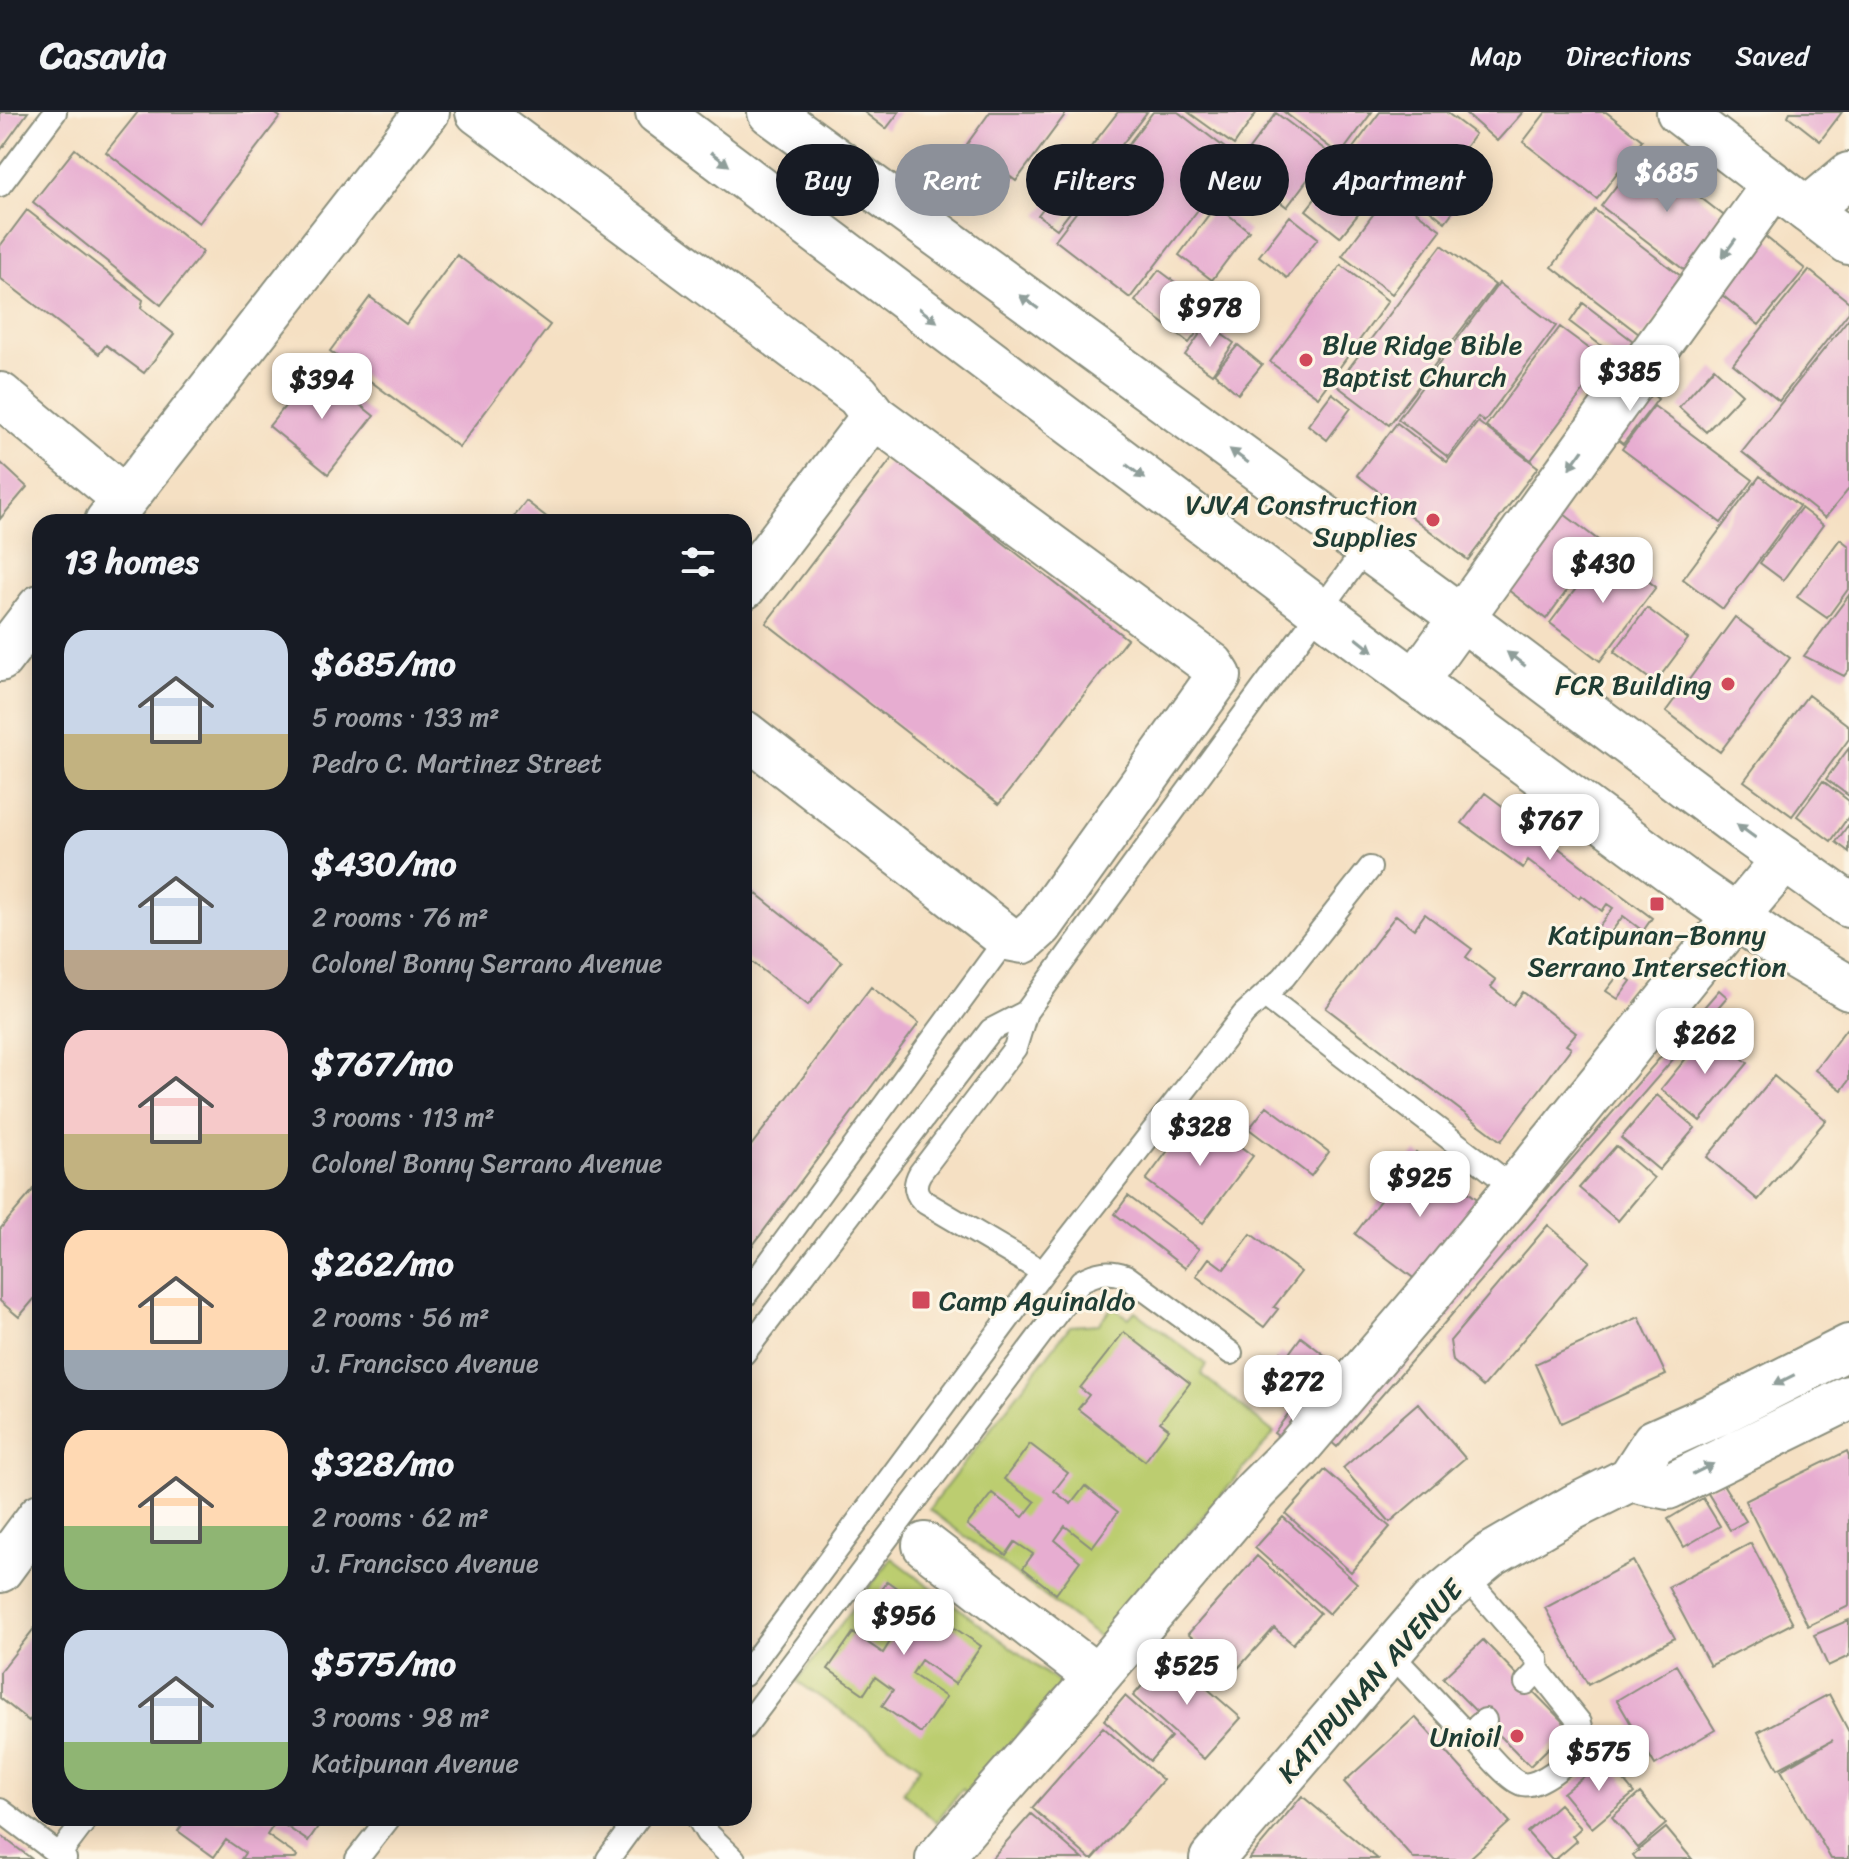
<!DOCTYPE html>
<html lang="en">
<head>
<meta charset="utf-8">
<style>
  :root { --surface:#171b24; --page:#242831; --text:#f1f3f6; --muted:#9ea1a6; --line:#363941; --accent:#8c9099 }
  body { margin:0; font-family:Sriracha,sans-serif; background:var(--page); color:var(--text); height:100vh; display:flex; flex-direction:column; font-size:30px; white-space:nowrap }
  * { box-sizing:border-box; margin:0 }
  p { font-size:26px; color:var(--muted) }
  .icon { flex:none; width:44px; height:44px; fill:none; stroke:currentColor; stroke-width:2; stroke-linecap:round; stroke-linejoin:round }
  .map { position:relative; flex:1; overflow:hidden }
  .drawer { position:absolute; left:32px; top:402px; width:720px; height:1312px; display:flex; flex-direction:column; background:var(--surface); border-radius:24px; box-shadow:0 4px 20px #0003 }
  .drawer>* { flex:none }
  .top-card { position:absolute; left:776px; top:32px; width:760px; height:72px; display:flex; gap:16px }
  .price { position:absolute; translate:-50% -68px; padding:0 18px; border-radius:16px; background:#fff; color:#222; font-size:26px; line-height:52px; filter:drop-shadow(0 2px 4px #0008) }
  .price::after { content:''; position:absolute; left:50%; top:48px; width:24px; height:18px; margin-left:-12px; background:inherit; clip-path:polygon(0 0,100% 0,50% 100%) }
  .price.active { background:var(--accent); color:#fff }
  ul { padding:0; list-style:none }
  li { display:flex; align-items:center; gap:24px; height:200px; padding:0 32px }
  li span { display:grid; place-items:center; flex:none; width:224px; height:160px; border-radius:24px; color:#555 }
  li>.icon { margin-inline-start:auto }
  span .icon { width:96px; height:96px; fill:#fffc; stroke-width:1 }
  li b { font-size:34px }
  h2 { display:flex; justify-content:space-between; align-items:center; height:96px; padding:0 32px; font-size:34px }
  .tag { padding:0 28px; border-radius:36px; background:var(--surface); box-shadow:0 4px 20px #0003; font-size:28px; line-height:72px }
  .tag.active { background:var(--accent); color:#fff }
  header { display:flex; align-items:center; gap:48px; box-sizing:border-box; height:112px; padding:0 40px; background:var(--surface); border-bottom:2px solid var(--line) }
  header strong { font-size:38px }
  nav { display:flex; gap:44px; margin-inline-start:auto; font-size:28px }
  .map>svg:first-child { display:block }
  .green { fill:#bccd6f; stroke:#6e8552; stroke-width:2 }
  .building { fill:#e7add1 }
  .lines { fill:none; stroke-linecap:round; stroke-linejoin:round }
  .service-casing { stroke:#8a8e7c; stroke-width:26 }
  .minor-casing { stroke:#8a8e7c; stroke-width:48 }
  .tertiary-casing { stroke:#8a8e7c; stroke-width:48 }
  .secondary-casing { stroke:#8a8e7c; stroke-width:48 }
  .service { stroke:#fff; stroke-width:22 }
  .minor { stroke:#fff; stroke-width:44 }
  .tertiary { stroke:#fff; stroke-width:44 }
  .secondary { stroke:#fff; stroke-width:44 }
  .oneway { fill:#8f9e9a }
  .poi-dot { fill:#d1495b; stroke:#fcf5e5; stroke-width:3 }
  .labels { text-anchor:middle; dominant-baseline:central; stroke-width:6; stroke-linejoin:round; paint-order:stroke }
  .poi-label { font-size:28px; fill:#1f3d34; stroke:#fcf5e5; text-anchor:end }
  .street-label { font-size:28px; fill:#1f3d34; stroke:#fcf5e5 }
</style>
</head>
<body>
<header>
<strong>Casavia</strong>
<nav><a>Map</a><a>Directions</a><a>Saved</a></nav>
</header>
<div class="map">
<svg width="1849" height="1747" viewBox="0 0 1849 1747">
  <rect width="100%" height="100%" fill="#fcf5e5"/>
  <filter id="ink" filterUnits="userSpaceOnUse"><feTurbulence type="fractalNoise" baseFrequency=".0125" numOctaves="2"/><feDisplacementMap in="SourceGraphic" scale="16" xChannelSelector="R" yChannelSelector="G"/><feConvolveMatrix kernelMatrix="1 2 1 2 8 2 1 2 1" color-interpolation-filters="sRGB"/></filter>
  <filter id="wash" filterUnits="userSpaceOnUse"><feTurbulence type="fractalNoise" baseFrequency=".006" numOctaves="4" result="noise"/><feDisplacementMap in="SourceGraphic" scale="32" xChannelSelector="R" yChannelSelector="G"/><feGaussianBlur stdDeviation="1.8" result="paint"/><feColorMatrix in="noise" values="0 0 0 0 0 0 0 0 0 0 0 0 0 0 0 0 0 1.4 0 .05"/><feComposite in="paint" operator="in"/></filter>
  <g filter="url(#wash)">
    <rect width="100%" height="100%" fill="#f5e0c3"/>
    <path class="green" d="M1112 1195 1129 1206 1135 1199 1207 1253 1201 1262 1274 1321 1100 1526 929 1397 1070 1214 1099 1212Z
      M892 1446 1060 1572 970 1684 962 1677 936 1710 903 1680 920 1654 797 1569Z"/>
    <g id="blocks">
      <path class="building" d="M0 0H28L0 39Z
        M138 0H273L280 5 199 111 106 40Z
        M864 0H899L886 17Z
        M990 0H1067L1016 69 967 32Z
        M1118 0H1147L1057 117 1038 103Z
        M1153 0H1178L1238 46 1130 186 1055 128Z
        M1188 0H1257L1234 33Z
        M1284 0H1372L1340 43Z
        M1380 0H1446L1475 22 1450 56 1436 44 1406 83 1350 40Z
        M1464 0H1523L1497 29Z
        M1546 0H1606L1642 28 1597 87 1523 30Z
        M1790 0H1842L1820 29 1788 4Z
        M1276 1 1328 40 1287 95 1235 56Z
        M75 37 203 140 161 193 33 90Z
        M1642 40 1732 110 1692 164 1601 94Z
        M1347 47 1381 74 1340 125 1306 98Z
        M1437 58 1467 81 1445 110 1415 86Z
        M1390 80 1441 118 1392 182 1342 144Z
        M1216 93 1249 119 1212 168 1179 143Z
        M27 98 143 188 141 196 174 222 144 261 106 233 99 242 0 166V134Z
        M1595 98 1686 168 1643 225 1552 155Z
        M1290 104 1318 126 1287 166 1259 144Z
        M1761 121 1805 157 1759 213 1716 178Z
        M1442 133 1495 173 1389 313 1336 273Z
        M457 143 550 213 459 335 330 239 370 185 406 212Z
        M1341 153 1388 189 1318 285 1270 250Z
        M1159 158 1213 199 1189 231 1135 189Z
        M1809 158 1849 190V200L1779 289 1733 252Z
        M1499 171 1556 214 1484 310 1478 305 1448 345 1398 307Z
        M1583 191 1637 232 1623 250 1570 210Z
        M1849 206V377L1825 406 1742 340Z
        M1207 212 1234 231 1212 262 1185 243Z
        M1560 215 1606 249 1531 348 1486 314Z
        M1238 233 1262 253 1238 282 1214 261Z
        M1714 256 1742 282 1706 320 1679 295Z
        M315 257 374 304 328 362 269 314Z
        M1636 269 1658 287 1623 332 1601 315Z
        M1332 281 1351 296 1327 328 1308 313Z
        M1654 294 1753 368 1721 411 1622 337Z
        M1478 310 1538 355 1468 448 1357 363 1397 311 1447 350Z
        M893 345 1127 527 999 692 766 511Z
        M0 350 27 375 0 407Z
        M1760 364 1799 394 1723 497 1683 467Z
        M526 389 553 410H510Z
        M1556 396 1602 431 1546 507 1499 471Z
        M1801 396 1823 413 1783 468 1760 451Z
        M1840 427 1849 434V476L1827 506 1797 485Z
        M1606 437 1656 475 1600 549 1550 511Z
        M1849 483V558L1844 564 1804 544Z
        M1647 496 1688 527 1655 571 1614 540Z
        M1735 505 1790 546 1720 640 1666 599Z
        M1808 583 1849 614V627L1792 704 1744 669Z
        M1849 636V684L1826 667Z
        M1823 669 1849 689V704L1831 729 1797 704Z
        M1485 681 1652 806 1643 819 1623 804 1606 827 1595 819 1613 796 1607 792 1602 799 1581 783 1579 786 1528 748 1523 756 1462 711Z
        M1849 712V740L1836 730Z
        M744 772 842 850 808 893 744 844Z
        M1425 802 1472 837 1466 845 1496 868 1491 875 1513 893 1523 880 1576 921 1566 933 1571 936 1501 1029 1326 896 1396 803 1414 817Z
        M1620 861 1631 869 1618 887 1606 879Z
        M871 875 919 911 744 1145V1043Z
        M1719 878 1727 885 1337 1335 1320 1320 1495 1128 1499 1131Z
        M1846 917 1849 919V968L1842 978 1815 958Z
        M1709 918 1748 951 1700 1009 1661 977Z
        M1774 964 1826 1008 1758 1088 1707 1045Z
        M1657 983 1695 1016 1659 1058 1621 1026Z
        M1267 994 1329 1040 1311 1064 1249 1017Z
        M1196 1001 1253 1044 1203 1111 1146 1068Z
        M1616 1034 1654 1066 1618 1109 1579 1076Z
        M1416 1040 1485 1093 1424 1174 1355 1122Z
        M40 1070V1180L19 1205 0 1189V1117Z
        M1128 1084 1199 1137 1185 1156 1115 1102Z
        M1548 1113 1590 1149 1483 1275 1453 1249 1450 1229Z
        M1251 1122 1301 1160 1274 1195 1278 1197 1264 1215 1196 1164 1209 1146 1224 1157Z
        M1639 1205 1666 1263 1561 1311 1535 1252Z
        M1124 1220 1190 1271 1160 1310 1169 1317 1145 1349 1078 1297 1089 1283 1080 1276Z
        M1301 1225 1344 1258 1330 1276 1311 1263 1286 1296 1256 1274 1281 1240 1287 1244Z
        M1297 1290 1312 1302 1289 1332 1274 1321Z
        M1418 1291 1465 1346 1390 1410 1343 1356Z
        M1030 1332 1068 1361 1054 1379 1071 1392 1085 1374 1118 1400 1092 1435 1065 1414 1055 1428 1080 1449 1056 1482 1023 1456 1033 1442 1015 1430 1006 1443 967 1413 992 1381 1023 1405 1035 1390 1004 1367Z
        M1847 1339 1849 1344V1494L1808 1514 1745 1389Z
        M1325 1358 1390 1415 1351 1460 1286 1402Z
        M1721 1369 1746 1409 1730 1418 1706 1378Z
        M1703 1386 1720 1414 1684 1435 1668 1407Z
        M1283 1405 1357 1471 1329 1502 1255 1436Z
        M1751 1431 1793 1511 1710 1554 1668 1475Z
        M1257 1444 1320 1501 1293 1532 1274 1516 1233 1562 1188 1522Z
        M1633 1449 1675 1526 1588 1573 1545 1496Z
        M887 1469 922 1494 911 1510 931 1524 943 1508 981 1534 955 1572 921 1548 912 1562 946 1585 921 1621 882 1594 893 1578 875 1565 864 1582 828 1557 853 1521 883 1541 891 1528 861 1507Z
        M1849 1508V1544L1828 1554 1814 1523Z
        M40 1509V1595L29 1609 0 1586V1560Z
        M1483 1528 1569 1616 1530 1654 1443 1566Z
        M1169 1543 1241 1606 1204 1647 1133 1584Z
        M1676 1553 1715 1618 1655 1653 1617 1588Z
        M1829 1582 1849 1620V1747H1831L1781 1658 1833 1628 1778 1657 1758 1620Z
        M1125 1584 1171 1625 1150 1649 1104 1608Z
        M1415 1605 1510 1710 1469 1747H1414L1344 1670Z
        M1103 1615 1163 1668 1093 1747H1090L1032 1696Z
        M1606 1647 1634 1681 1592 1716 1563 1681Z
        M1640 1681 1666 1712 1638 1736 1612 1705Z
        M1302 1684 1378 1747H1249Z
        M1559 1692 1581 1716 1572 1724 1577 1729 1556 1747H1551L1527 1720Z
        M1031 1702 1083 1747H991Z
        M187 1706 234 1707 324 1706 308 1729 277 1708 267 1723 297 1744 295 1747H241L245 1741 226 1728 214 1745 178 1719Z
        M1666 1716 1692 1747H1636L1633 1743Z
        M0 1723 32 1747H0Z"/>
    </g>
  </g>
  <g filter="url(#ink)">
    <use href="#blocks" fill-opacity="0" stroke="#8a8e7c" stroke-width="2"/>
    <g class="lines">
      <g class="service-casing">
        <path id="service" d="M0 73 55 0
          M1265 884 1514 1076
          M1026 900 1015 936 920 1061C913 1073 915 1083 926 1091L1043 1160
          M744 1185 1007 826
          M744 1241 991 918 1026 900 1366 436
          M1464 1463 1537 1547 1538 1558 1526 1571
          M1390 1541 1462 1617 1472 1619 1485 1608
          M744 1563 1043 1160 1244 902 1284 865 1370 756
          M744 1616 1081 1169C1097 1160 1109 1158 1126 1164L1231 1241
          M1467 1619C1478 1631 1508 1669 1522 1672 1538 1676 1572 1649 1579 1635 1583 1627 1583 1619 1580 1611L1538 1558
          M0 1698 65 1747
          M698 1706 707 1721 734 1747
          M59 1743 87 1706
          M357 1747 389 1706
          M608 1747 638 1706"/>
      </g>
      <g class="minor-casing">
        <path id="minor" d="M478 0 858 283 874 304 1212 553 1219 564 1041 813 1023 829 1007 826 744 621
          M1807 98 1849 63
          M0 283 125 387
          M107 410 427 0
          M744 475 874 304
          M0 547 40 495
          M1415 570 1774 73
          M925 1433 1097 1565
          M0 1458 40 1404
          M938 1747 1097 1565 1255 1379 1296 1338 1432 1179 1703 844 1785 747"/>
      </g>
      <g class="tertiary-casing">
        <path id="tertiary" d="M1679 0 1849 130
          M1630 1367 1668 1375 1849 1286
          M1212 1747 1432 1491 1489 1444 1574 1395 1630 1367 1654 1330 1719 1301 1849 1235"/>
      </g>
      <g class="secondary-casing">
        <path id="secondary" d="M658 0 1375 540 1697 778 1781 836 1849 876
          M770 0 1461 505 1744 718 1849 793"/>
      </g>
      <use href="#service" class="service"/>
      <use href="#minor" class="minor"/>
      <use href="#tertiary" class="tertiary"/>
      <use href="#secondary" class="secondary"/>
    </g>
    <defs><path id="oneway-solid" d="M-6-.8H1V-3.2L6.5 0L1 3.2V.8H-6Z" transform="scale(2)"/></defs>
    <g class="oneway">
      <use href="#oneway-solid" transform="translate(720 47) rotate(37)"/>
      <use href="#oneway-solid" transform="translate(1729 136) rotate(126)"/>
      <use href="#oneway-solid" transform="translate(1029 190) rotate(-144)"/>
      <use href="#oneway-solid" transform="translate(928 203) rotate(37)"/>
      <use href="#oneway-solid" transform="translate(1239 344) rotate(-144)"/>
      <use href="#oneway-solid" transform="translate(1576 347) rotate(126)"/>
      <use href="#oneway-solid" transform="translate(1136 360) rotate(37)"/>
      <use href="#oneway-solid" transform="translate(1365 533) rotate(38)"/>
      <use href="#oneway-solid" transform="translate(1516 547) rotate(-143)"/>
      <use href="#oneway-solid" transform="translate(1746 719) rotate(-144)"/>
      <use href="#oneway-solid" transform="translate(1784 1268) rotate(153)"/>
      <use href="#oneway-solid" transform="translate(1703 1357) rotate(-26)"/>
    </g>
  </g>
  <g class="poi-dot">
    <circle cx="1306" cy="248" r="8"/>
    <circle cx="1433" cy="408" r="8"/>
    <circle cx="1728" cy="572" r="8"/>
    <rect x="1649" y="784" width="16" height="16" rx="4"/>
    <rect x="911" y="1178" width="20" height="20" rx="4"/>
    <circle cx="1517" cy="1624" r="8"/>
  </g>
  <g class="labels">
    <g class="poi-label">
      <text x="1322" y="232" text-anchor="start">Blue Ridge Bible<tspan x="1322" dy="32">Baptist Church</tspan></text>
      <text x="1417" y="392">VJVA Construction<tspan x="1417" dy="32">Supplies</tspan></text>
      <text x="1712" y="572">FCR Building</text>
      <text x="1657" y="822" text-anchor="middle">Katipunan–Bonny<tspan x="1657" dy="32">Serrano Intersection</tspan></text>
      <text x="939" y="1188" text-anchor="start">Camp Aguinaldo</text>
      <text x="1501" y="1624">Unioil</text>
    </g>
    <g class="street-label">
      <text transform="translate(1370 1569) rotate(-48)">KATIPUNAN AVENUE</text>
    </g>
  </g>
</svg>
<b class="price active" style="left:1667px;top:102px">$685</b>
<b class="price" style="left:1210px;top:237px">$978</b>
<b class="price" style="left:1630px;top:301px">$385</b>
<b class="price" style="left:322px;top:309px">$394</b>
<b class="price" style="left:1603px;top:493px">$430</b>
<b class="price" style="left:1550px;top:750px">$767</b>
<b class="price" style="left:1705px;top:964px">$262</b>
<b class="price" style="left:1200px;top:1056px">$328</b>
<b class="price" style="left:1420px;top:1107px">$925</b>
<b class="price" style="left:1293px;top:1311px">$272</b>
<b class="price" style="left:904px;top:1545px">$956</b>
<b class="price" style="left:1187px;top:1595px">$525</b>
<b class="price" style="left:1599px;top:1681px">$575</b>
<div class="top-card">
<a class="tag">Buy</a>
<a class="tag active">Rent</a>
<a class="tag">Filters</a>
<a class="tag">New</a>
<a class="tag">Apartment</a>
</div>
<section class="drawer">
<h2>13 homes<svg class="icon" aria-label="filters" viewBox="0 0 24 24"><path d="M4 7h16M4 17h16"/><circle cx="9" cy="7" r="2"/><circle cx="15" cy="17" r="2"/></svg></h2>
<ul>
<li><span style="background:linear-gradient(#c9d6e8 65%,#c2b280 0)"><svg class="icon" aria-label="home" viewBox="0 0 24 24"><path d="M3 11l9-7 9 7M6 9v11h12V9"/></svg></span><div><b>$685/mo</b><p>5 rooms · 133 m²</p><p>Pedro C. Martinez Street</p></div></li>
<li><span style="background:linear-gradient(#c9d6e8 75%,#b9a48a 0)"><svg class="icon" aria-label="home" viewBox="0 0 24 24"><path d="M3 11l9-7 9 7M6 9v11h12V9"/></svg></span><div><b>$430/mo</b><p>2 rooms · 76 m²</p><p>Colonel Bonny Serrano Avenue</p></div></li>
<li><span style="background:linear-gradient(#f6c9c9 65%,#c2b280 0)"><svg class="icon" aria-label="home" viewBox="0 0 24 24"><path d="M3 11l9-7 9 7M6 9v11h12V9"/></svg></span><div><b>$767/mo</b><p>3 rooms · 113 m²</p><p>Colonel Bonny Serrano Avenue</p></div></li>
<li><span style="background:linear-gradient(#ffd9b3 75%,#9aa5b1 0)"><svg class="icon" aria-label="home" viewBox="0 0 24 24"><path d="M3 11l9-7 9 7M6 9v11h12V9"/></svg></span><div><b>$262/mo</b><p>2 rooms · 56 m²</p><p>J. Francisco Avenue</p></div></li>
<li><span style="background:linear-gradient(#ffd9b3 60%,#8fb573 0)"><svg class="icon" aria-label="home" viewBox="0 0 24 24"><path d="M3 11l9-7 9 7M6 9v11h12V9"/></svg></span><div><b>$328/mo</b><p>2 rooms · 62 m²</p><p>J. Francisco Avenue</p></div></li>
<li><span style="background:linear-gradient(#c9d6e8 70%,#8fb573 0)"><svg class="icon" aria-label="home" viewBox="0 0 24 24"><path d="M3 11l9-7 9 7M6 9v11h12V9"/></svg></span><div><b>$575/mo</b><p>3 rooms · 98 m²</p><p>Katipunan Avenue</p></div></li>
</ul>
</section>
</div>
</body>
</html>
